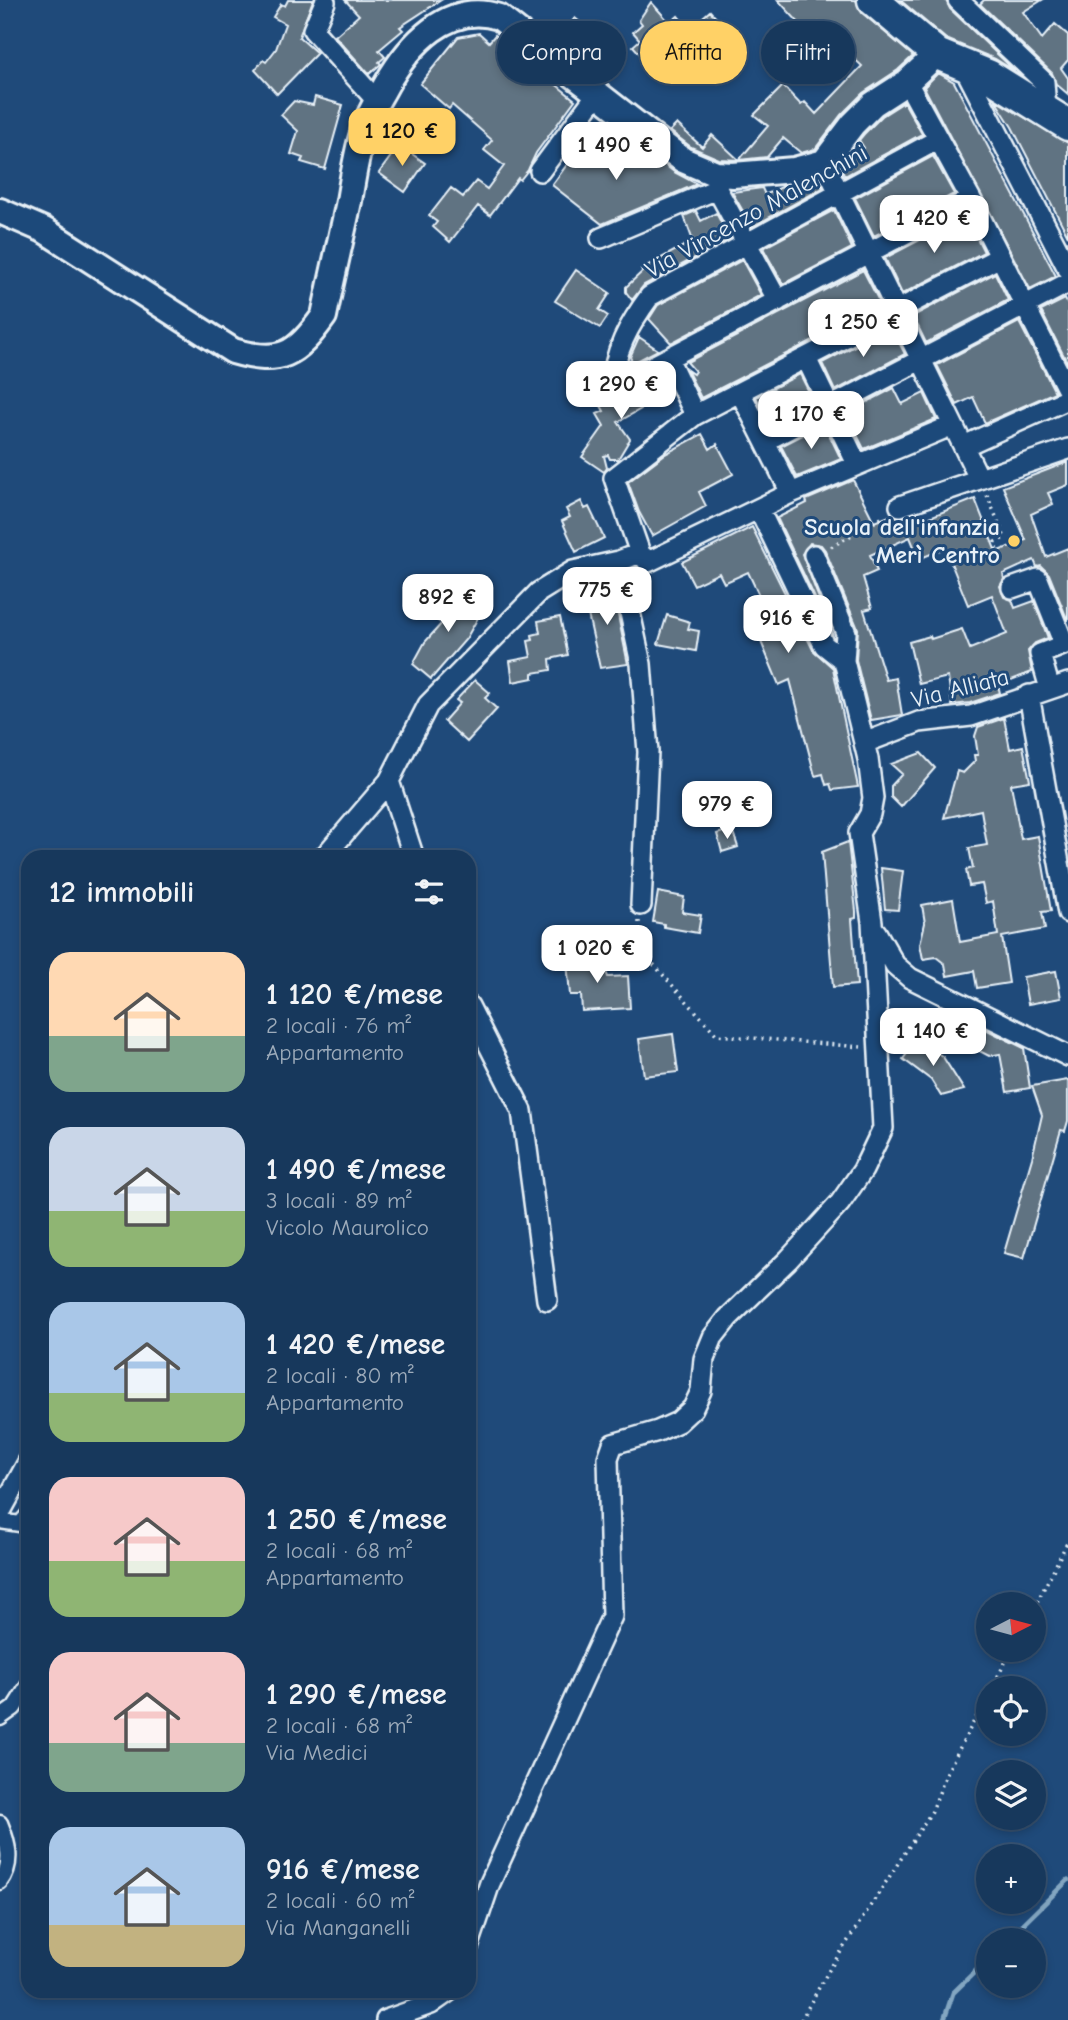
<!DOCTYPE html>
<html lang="it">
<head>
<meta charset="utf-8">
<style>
  :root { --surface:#17385c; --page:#244365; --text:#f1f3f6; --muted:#9eacbb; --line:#365272; --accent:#ffd166 }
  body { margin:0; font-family:"Comic Neue",sans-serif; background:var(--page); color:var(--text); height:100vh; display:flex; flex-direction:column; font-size:26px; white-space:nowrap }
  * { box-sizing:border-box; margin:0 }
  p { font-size:23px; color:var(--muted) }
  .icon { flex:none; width:38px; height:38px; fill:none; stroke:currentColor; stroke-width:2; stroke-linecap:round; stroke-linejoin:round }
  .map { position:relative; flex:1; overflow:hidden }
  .panel { position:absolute; left:21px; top:850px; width:455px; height:1148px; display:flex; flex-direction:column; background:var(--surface); border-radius:21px; box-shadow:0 4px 10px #0003,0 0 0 2px var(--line) }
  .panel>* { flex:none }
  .banner { position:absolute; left:497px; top:21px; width:466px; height:63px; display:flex; gap:14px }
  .needle { width:46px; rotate:84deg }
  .tools { position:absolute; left:976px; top:1592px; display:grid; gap:14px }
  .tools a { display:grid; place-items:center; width:70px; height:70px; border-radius:50%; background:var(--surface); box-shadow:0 4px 10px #0003,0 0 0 2px var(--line); font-size:35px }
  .price { position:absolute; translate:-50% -60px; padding:0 16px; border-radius:14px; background:#fff; color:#222; font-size:23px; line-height:46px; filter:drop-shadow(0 2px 4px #0008) }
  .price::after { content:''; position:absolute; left:50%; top:42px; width:21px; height:16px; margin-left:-10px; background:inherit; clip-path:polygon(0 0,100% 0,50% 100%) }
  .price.on { background:var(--accent); color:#111 }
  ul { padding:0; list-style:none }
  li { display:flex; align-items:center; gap:21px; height:175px; padding:0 28px }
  li span { display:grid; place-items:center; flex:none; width:196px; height:140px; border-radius:21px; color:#555 }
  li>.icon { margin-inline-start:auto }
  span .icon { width:84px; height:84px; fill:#fffc; stroke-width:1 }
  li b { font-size:30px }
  h2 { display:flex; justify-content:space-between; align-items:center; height:84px; padding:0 28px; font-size:30px }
  .chip { padding:0 24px; border-radius:32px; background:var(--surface); box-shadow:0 4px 10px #0003,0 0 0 2px var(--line); font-size:24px; line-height:63px }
  .chip.on { background:var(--accent); color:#111 }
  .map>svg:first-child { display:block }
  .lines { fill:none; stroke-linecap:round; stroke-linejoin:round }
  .stream { stroke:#83a6c1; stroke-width:5 }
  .building { fill:#617382; stroke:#e8f1f8; stroke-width:2 }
  .pedestrian-casing { stroke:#e8f1f8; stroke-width:19 }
  .minor-casing { stroke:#e8f1f8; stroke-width:24 }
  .tertiary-casing { stroke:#e8f1f8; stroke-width:30 }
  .primary-casing { stroke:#e8f1f8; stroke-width:35 }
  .path { stroke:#e8f1f8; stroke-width:3.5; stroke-dasharray:2 5; stroke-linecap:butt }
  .pedestrian { stroke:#1f4a7a; stroke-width:14 }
  .minor { stroke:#1f4a7a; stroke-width:19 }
  .tertiary { stroke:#1f4a7a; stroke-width:24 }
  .primary { stroke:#1f4a7a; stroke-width:30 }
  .poi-dot { fill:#ffd166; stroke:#1f4a7a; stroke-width:2.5 }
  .labels { text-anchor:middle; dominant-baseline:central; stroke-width:6; stroke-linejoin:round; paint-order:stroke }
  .street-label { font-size:24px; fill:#e8f1f8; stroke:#1f4a7a }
  .poi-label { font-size:24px; font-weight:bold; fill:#e8f1f8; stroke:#1f4a7a; text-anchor:end }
</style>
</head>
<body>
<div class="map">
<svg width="1068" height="2020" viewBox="0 0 1068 2020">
  <rect width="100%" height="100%" fill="#1f4a7a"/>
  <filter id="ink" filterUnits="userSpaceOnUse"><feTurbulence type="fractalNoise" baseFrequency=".0143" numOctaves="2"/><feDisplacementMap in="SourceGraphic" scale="14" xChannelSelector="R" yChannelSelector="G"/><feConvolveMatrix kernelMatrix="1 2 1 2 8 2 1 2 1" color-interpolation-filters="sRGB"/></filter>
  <g filter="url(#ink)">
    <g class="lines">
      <path class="stream" d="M1006 1941 1068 1880
        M944 2020 953 1993 989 1958"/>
    </g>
    <path class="building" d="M288 0H313L299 37 317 53 277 94 255 70 263 60 266 62 276 49 285 24 273 17 281 4 285 6Z
      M345 0H441L400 27 403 30 379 50 385 57 379 62 381 64 369 74 335 36 359 15Z
      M778 0H856L862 13 913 56 898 70 863 93 841 115 815 149 801 153 783 138 767 157 739 160 768 126 754 115 783 86 801 105 805 102 816 114 862 66 848 53 851 51 819 23 810 35Z
      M900 0H946L950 9 1015 71 995 59 946 39Z
      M984 0H1042L1023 12 1042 39 1055 24 1068 35V60L1061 68 1068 78V94L1056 84 1052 73 980 4Z
      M651 2 670 23 678 16 689 29 710 11 749 55 718 84 678 41 650 65 633 46 640 40 633 32 642 24 639 20Z
      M575 18 587 28 568 51 555 42Z
      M479 33 489 42 495 35 575 100 536 153 528 170 520 180 518 178 490 215 478 206 450 242 433 227 437 222 429 216 451 188 463 197 476 181 487 189 504 166 484 150 492 140 452 105 449 109 420 84 458 37Z
      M938 73 954 82 1056 276 1030 289 924 87Z
      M315 97 343 105 325 169 301 162 303 158 291 154 298 131 281 115 294 101 313 105Z
      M995 100 1068 143V236L1012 127Z
      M904 102 922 134 845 176 840 166 845 159 864 148 859 140 864 134 882 116Z
      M677 124 702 147 712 135 739 160 719 159 691 147 670 131Z
      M588 136 635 169 647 151 674 172 697 184 602 224 552 185Z
      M399 145 425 163 405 192 379 173Z
      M933 156 954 194 874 236 855 198Z
      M819 179 823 188 752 227 732 192 762 188 765 195 784 186Z
      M834 210 852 248 783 284 763 248Z
      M696 211 701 221 716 213 730 239 644 285 632 300 626 292V287L642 272 641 269 693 241 684 216Z
      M966 216 984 252 902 294 885 258Z
      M742 260 761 295 671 343 649 319 658 305Z
      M576 270 610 293 599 310 608 316 600 328 555 301Z
      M863 270 881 305 701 398 687 370 693 374 695 371 687 362Z
      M995 273 1008 300 926 343 913 316Z
      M1065 299 1068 305V364L1041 311Z
      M1019 322 1055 392 985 423 973 397 957 405 937 365Z
      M891 327 905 354 835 391 822 363Z
      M639 337 658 350 633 363 630 357Z
      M800 374 814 402 770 424 756 397Z
      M662 375 671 392 618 422 630 439 618 459H610L608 455 604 456 607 468 604 472 582 457 604 426 597 414 604 411 600 404 610 398H619Z
      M894 388 902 404 924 393 936 419 864 449 846 413Z
      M824 424 841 459 797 477 781 446Z
      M702 434 710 449 717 444 733 474 699 492 706 506 652 536 639 512 628 482 665 454Z
      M1068 462V485L1048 493 1053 504 1031 514 1046 557 1068 548V621L1049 574 1041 566 1037 567 1034 560 1003 574 1004 579 1000 586 1004 597 1012 600 1015 608 1034 601 1048 638 1035 643 1028 651 1032 672 998 685 1000 693 970 703 952 705 948 677 919 684 909 642 930 636 931 639 962 629 970 649 1007 634 992 595 968 605 945 548 919 559 910 537 870 555 877 571 863 577 872 608 864 610 886 680 896 678 902 715 871 720 856 660 858 629 825 550 821 545 810 543 802 554 833 636 777 518 807 503 806 500 853 480 874 522 892 515 903 518 917 513 920 521 975 499 996 552 1026 540 1003 487Z
      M581 501 585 509 589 507 604 538 576 552 562 521 570 517 566 509Z
      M752 527 813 650 833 668 858 787 832 790 830 784 826 785 823 774 815 776 790 680 779 685 757 632 773 625 748 572 724 583 719 573 694 585 682 562Z
      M610 576 628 664 600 668 587 610 602 606 595 591 597 590 595 584 602 577Z
      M454 591 484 607 466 639 431 679 413 664 425 642 442 623 438 621Z
      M667 615 690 622 688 629 699 631 696 651 658 644Z
      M560 617 568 655 550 659 551 670 533 673V678L513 682 510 661 531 657 528 641 533 640 532 635 540 633 538 621Z
      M475 680 490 693 485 698 497 709 467 742 444 721 460 703 456 700Z
      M1004 718 1010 749 1023 746 1030 781 1011 784 1021 839 1038 836 1051 911 1042 912 1045 929 1002 937 1009 983 977 988 974 971 947 976 945 964 936 957 923 959 920 944 925 923 922 905 953 899 960 942 998 935 993 901 986 903 982 884 969 886 966 870 973 868 969 848 987 845 981 810 944 818 957 771 963 773 975 761 974 755H978L975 736 978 727Z
      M921 753 935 768 901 807 891 797V786L902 774 891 764Z
      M732 829 738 847 722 852 717 834Z
      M848 842 856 911V918L852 919 857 985 833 987 822 852Z
      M881 868 903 871 898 910 885 909Z
      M658 892 684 897 682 912 701 915 698 933 664 927V924L653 922Z
      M599 952 608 977 628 976 630 1008 582 1011 581 995H570L567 962Z
      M1056 971 1061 998 1028 1004 1023 977Z
      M959 1016 1024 1048 1030 1088 1007 1092 1000 1054 989 1056 966 1044 969 1037 953 1031Z
      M673 1034 678 1072 644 1076 639 1039Z
      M918 1039 943 1057 964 1090 941 1096 931 1080 903 1059Z
      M1068 1080V1121L1065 1131 1061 1130 1024 1258 1004 1253 1032 1158 1042 1115 1032 1086Z"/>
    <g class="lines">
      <g class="pedestrian-casing">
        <path id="pedestrian" d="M0 1521 20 1524 28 1515
          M0 1718 14 1708 28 1686
          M0 1823C8 1842 14 1864 0 1882"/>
      </g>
      <g class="minor-casing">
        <path id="minor" d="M958 0 1044 82 1046 109
          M325 2 313 30 377 101
          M963 65 1068 269
          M907 82 971 199 1068 391
          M937 140 650 296C630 323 612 354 613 387L971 199
          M824 162 979 478
          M540 171 598 93
          M716 174 717 189 778 301
          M601 238 717 189
          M668 358 695 415
          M806 358 857 464
          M740 392 791 493
          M765 441 1068 283
          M964 446 1068 399
          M900 506 1068 449
          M640 553 648 562 791 493 953 425
          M814 555 846 633 844 661
          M619 561 641 664 648 752 641 905
          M1012 588 1038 579 1064 644
          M1050 689 1040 654 1068 643
          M1029 695 1068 913
          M864 743 919 722 971 716 1068 683
          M389 781 414 858
          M323 858 389 781 428 705 539 592 573 571 619 561 640 553 614 478 695 415 1000 257
          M876 932 895 965 910 978 1068 1056
          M469 1006 522 1111 547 1300
          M0 1513 28 1462
          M469 1945 490 1883 612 1616 608 1458 613 1444 658 1431 678 1422 693 1408 701 1391 704 1359 713 1337 728 1318 788 1260 840 1203 863 1170 883 1128 872 922 859 833 870 814 873 798 868 759 844 661 824 645 759 509
          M386 2020 431 2004 448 1992"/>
      </g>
      <g class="tertiary-casing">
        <path id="tertiary" d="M0 211 44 230 233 351C281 365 296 355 324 316 332 277 341 239 349 201 353 178 356 155 363 133 367 116 378 100 386 85 408 46 448 0 499 17L683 160 716 174 733 175 794 170 824 162 853 124 873 104 907 82 937 54"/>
      </g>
      <g class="primary-casing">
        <path id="primary" d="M873 0 937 54 988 75 1068 125"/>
      </g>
      <path class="path" d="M987 495 1005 538 995 542 997 552
        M831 547 885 516
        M639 921 638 947 717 1035 861 1047
        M1034 1608 1068 1541
        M991 1689 1012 1650
        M801 2020 829 1970 932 1811 947 1772 989 1693"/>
      <use href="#pedestrian" class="pedestrian"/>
      <use href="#minor" class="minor"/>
      <use href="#tertiary" class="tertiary"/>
      <use href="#primary" class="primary"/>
    </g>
  </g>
  <circle class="poi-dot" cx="1014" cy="541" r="7"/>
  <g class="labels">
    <g class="street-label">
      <text transform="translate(756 211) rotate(-29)">Via Vincenzo Malenchini</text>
      <text transform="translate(960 688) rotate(-14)">Via Alliata</text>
    </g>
    <g class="poi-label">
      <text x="1000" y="527">Scuola dell'infanzia<tspan x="1000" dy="28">Merì Centro</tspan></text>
    </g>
  </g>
</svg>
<div class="tools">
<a><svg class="needle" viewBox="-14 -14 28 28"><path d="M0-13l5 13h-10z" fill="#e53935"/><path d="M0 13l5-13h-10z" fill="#9eacbb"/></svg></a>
<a><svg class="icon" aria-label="locate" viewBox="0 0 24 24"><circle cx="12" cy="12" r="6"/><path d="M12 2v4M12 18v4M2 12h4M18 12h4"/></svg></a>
<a><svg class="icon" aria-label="layers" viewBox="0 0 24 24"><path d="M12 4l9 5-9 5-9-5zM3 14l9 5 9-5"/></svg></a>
<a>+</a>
<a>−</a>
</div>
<b class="price on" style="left:402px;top:168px">1 120 €</b>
<b class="price" style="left:616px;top:182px">1 490 €</b>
<b class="price" style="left:934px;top:255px">1 420 €</b>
<b class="price" style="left:863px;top:359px">1 250 €</b>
<b class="price" style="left:621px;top:421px">1 290 €</b>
<b class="price" style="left:811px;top:451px">1 170 €</b>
<b class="price" style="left:607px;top:627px">775 €</b>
<b class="price" style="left:448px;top:634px">892 €</b>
<b class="price" style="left:788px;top:655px">916 €</b>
<b class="price" style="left:727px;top:841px">979 €</b>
<b class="price" style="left:597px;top:985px">1 020 €</b>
<b class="price" style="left:933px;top:1068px">1 140 €</b>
<div class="banner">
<a class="chip">Compra</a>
<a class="chip on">Affitta</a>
<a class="chip">Filtri</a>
</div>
<section class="panel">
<h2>12 immobili<svg class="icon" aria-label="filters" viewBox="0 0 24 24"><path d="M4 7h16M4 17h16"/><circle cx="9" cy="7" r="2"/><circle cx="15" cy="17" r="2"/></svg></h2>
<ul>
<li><span style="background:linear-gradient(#ffd9b3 60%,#7fa58c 0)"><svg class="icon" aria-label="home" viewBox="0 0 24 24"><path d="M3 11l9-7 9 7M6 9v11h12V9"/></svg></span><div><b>1 120 €/mese</b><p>2 locali · 76 m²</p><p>Appartamento</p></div></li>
<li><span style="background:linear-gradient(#c9d6e8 60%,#8fb573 0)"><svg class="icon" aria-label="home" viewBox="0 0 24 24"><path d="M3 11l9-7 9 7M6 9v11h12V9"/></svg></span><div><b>1 490 €/mese</b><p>3 locali · 89 m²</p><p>Vicolo Maurolico</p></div></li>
<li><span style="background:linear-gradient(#a9c7e8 65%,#8fb573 0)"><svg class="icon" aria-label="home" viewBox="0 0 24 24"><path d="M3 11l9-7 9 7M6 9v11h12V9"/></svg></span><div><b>1 420 €/mese</b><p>2 locali · 80 m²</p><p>Appartamento</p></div></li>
<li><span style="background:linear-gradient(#f6c9c9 60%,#8fb573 0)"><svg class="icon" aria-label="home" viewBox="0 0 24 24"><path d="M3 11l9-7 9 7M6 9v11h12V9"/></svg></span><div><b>1 250 €/mese</b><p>2 locali · 68 m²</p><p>Appartamento</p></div></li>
<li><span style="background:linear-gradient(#f6c9c9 65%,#7fa58c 0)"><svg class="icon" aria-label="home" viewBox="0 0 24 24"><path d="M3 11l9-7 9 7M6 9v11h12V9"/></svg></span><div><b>1 290 €/mese</b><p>2 locali · 68 m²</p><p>Via Medici</p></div></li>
<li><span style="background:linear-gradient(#a9c7e8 70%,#c2b280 0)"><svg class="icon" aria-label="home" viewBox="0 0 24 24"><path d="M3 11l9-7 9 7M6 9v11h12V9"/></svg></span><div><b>916 €/mese</b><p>2 locali · 60 m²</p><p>Via Manganelli</p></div></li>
</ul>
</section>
</div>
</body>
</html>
